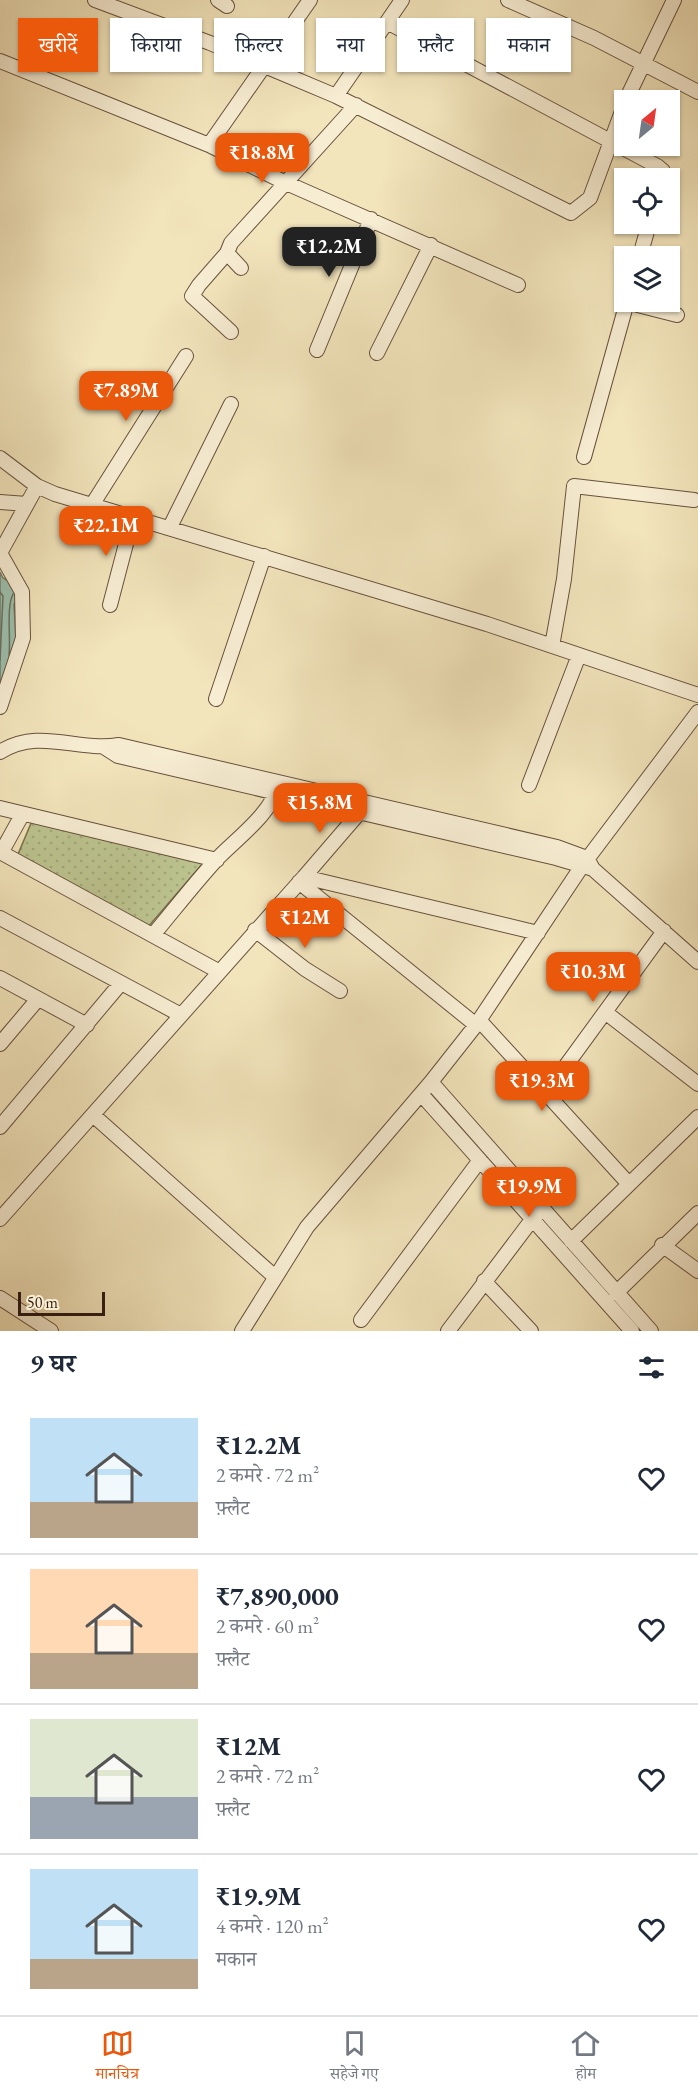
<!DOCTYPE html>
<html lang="hi">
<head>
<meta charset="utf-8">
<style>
  :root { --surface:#fff; --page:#f6f6f7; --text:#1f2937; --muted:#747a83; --line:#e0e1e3; --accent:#ea580c }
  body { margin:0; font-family:"EB Garamond","Noto Serif Devanagari",serif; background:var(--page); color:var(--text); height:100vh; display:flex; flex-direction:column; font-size:22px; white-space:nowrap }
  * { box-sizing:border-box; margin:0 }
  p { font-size:20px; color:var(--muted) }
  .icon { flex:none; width:33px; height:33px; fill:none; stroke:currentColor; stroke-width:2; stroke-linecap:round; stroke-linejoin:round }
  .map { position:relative; height:1331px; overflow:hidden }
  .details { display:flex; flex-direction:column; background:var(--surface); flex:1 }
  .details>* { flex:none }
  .hud { position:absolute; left:18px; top:18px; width:663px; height:54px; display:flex; gap:12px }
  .needle { width:39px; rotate:29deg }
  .tools { position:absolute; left:614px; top:90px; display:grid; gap:12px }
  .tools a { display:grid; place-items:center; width:66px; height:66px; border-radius:0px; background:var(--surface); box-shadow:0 2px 4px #0004; font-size:30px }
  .scale { position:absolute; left:18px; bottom:15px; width:87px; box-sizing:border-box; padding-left:6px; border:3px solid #3a2011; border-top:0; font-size:16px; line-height:21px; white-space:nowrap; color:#3a2011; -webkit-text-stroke:4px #f7edd3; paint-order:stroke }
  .price { position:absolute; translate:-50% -51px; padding:0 14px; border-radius:12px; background:var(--accent); color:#fff; font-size:20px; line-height:39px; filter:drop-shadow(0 2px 3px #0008) }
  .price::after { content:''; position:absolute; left:50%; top:36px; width:18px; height:14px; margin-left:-9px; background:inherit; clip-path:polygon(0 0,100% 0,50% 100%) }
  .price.selected { background:#222; color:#fff }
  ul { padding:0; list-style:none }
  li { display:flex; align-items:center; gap:18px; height:150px; padding:0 30px }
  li+li { border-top:2px solid var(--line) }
  li span { display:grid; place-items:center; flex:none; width:168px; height:120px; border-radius:0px; color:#555 }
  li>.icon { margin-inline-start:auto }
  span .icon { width:72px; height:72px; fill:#fffc; stroke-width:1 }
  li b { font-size:26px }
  h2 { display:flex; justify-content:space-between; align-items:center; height:72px; padding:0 30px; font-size:26px }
  .tag { padding:0 21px; border-radius:0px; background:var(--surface); box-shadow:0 2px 4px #0004; font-size:21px; line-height:54px }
  .tag.selected { background:var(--accent); color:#fff }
  .dock { display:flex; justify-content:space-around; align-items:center; height:84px; border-top:2px solid var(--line); background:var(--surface); font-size:16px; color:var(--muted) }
  .dock a { display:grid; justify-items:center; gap:3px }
  .dock .selected { color:var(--accent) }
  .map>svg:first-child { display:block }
  .park { fill:url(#park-dots); stroke:#7b7250; stroke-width:1.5 }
  .water { fill:#9cbfac; stroke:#757f6e; stroke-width:1.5 }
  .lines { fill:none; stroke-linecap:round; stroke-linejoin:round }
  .shore { stroke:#6b705e; stroke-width:1.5 }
  .minor-casing { stroke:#68513c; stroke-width:16 }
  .minor { stroke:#f7edd3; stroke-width:14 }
</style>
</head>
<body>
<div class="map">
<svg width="698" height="1331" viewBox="0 0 698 1331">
  <defs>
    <pattern id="park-dots" width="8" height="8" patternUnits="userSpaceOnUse" patternTransform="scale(1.5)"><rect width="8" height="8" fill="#bcc48f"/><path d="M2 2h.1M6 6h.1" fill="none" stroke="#a2a87a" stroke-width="1.8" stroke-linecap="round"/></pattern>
  </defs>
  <rect width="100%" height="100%" fill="#f2e4bb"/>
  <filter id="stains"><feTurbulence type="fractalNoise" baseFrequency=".00333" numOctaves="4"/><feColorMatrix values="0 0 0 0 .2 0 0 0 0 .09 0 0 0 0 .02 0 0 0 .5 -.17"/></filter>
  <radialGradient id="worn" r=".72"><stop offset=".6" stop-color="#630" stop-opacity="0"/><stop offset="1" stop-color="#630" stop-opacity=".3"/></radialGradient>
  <path class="park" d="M32 821 204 862 148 927 16 859Z"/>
  <path class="water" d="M0 572 3 578 17 586 20 597 14 604 16 640 0 692Z"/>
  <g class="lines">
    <path class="shore" d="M0 592 3 596 0 660
      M9 655C11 636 6 609 13 594"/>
    <g class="minor-casing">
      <path id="minor" d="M95 0 210 43 336 96 571 213 590 198 624 106
        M218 0 227 6
        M508 0 594 38 698 92
        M387 22 402 0
        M0 61 209 145 284 182 518 285
        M336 96 387 22 657 166 663 171 662 178
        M626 100 674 0
        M209 145 310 0
        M227 253 199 285 192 296 231 332
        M640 256 649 224
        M241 268 227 253 231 243 356 105
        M626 302 677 315
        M317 350 371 219
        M377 353 431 245
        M584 457 627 302
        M0 458 37 486 55 494 487 624 698 695
        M0 502 27 504
        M92 505 186 356
        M170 527 231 404
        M0 553 22 592 23 638 0 707
        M0 553 37 486
        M110 605 133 517
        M552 646 564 579 574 486 694 500
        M216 699 264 556
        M104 747 118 756 556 858 590 868
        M0 752C40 727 76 752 119 745L557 847 587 858 593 869 698 962
        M529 785 579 655
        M0 808 217 860
        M0 852 218 971
        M1 853 22 815
        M304 877 360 812 361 807
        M299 882 476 1025
        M0 918 181 1015
        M255 930 305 969 340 991
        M153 935C174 910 194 884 216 860 235 840 272 813 278 786
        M0 978 87 1025
        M605 1012 698 1084
        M479 1020 628 1183
        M0 1044 38 999
        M431 1082 651 1331
        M546 1093 664 931
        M421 1094 632 1331
        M93 1115 275 1277
        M0 1127 121 983
        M0 1219 304 877 538 933
        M571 1241 698 1117
        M662 1245 698 1271
        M484 1281 531 1331
        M616 1293 698 1213
        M0 1298 51 1331
        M361 1320 480 1160
        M242 1331 307 1227 431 1082 476 1025 582 866 698 712
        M448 1331 537 1213"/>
    </g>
    <use href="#minor" class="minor"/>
  </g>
  <rect width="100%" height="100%" filter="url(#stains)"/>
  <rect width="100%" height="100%" fill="url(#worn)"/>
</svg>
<div class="tools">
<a><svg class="needle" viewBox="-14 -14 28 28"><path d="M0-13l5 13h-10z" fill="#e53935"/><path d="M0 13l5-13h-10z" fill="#747a83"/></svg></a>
<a><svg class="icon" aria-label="locate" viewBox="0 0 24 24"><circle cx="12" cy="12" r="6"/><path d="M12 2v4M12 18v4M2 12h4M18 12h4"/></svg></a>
<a><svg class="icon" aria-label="layers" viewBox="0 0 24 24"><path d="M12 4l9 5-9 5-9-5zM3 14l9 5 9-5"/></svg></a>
</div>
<div class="scale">50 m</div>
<b class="price" style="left:262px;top:184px">₹18.8M</b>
<b class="price selected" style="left:329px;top:278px">₹12.2M</b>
<b class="price" style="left:126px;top:422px">₹7.89M</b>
<b class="price" style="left:106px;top:557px">₹22.1M</b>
<b class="price" style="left:320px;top:834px">₹15.8M</b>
<b class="price" style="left:305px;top:949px">₹12M</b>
<b class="price" style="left:593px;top:1003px">₹10.3M</b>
<b class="price" style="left:542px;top:1112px">₹19.3M</b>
<b class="price" style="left:529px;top:1218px">₹19.9M</b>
<div class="hud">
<a class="tag selected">खरीदें</a>
<a class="tag">किराया</a>
<a class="tag">फ़िल्टर</a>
<a class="tag">नया</a>
<a class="tag">फ़्लैट</a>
<a class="tag">मकान</a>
</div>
</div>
<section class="details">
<h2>9 घर<svg class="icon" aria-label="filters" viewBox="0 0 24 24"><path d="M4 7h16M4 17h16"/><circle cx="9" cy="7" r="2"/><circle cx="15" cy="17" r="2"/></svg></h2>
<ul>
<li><span style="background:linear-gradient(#bfe0f5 70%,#b9a48a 0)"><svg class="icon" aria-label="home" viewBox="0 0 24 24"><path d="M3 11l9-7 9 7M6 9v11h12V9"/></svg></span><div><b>₹12.2M</b><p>2 कमरे · 72 m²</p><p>फ़्लैट</p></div><svg class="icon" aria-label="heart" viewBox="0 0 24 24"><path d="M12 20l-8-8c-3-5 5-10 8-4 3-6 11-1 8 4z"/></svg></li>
<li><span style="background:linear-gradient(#ffd9b3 70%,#b9a48a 0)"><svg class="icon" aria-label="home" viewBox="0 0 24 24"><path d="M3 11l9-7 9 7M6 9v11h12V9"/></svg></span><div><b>₹7,890,000</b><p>2 कमरे · 60 m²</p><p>फ़्लैट</p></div><svg class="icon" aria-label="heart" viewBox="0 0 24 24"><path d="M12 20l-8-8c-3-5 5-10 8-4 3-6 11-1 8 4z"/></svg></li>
<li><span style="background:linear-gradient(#dfe7d0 65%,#9aa5b1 0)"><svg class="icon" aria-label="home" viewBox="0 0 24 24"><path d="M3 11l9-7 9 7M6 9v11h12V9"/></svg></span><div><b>₹12M</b><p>2 कमरे · 72 m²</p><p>फ़्लैट</p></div><svg class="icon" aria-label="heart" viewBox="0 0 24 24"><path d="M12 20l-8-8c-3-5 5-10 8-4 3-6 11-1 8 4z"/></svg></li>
<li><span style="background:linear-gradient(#bfe0f5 75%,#b9a48a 0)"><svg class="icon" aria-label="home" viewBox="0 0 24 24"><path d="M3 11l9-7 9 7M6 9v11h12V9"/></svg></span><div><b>₹19.9M</b><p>4 कमरे · 120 m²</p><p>मकान</p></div><svg class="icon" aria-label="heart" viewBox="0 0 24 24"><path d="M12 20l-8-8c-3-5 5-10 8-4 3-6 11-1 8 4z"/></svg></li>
</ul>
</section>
<nav class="dock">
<a class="selected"><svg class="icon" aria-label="map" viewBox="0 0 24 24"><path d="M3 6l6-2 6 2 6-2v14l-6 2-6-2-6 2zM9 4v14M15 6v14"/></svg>मानचित्र</a>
<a><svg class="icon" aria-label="saved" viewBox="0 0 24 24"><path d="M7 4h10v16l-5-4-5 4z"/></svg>सहेजे गए</a>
<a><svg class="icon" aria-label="home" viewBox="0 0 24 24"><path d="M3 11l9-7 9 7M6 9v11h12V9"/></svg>होम</a>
</nav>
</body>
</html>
